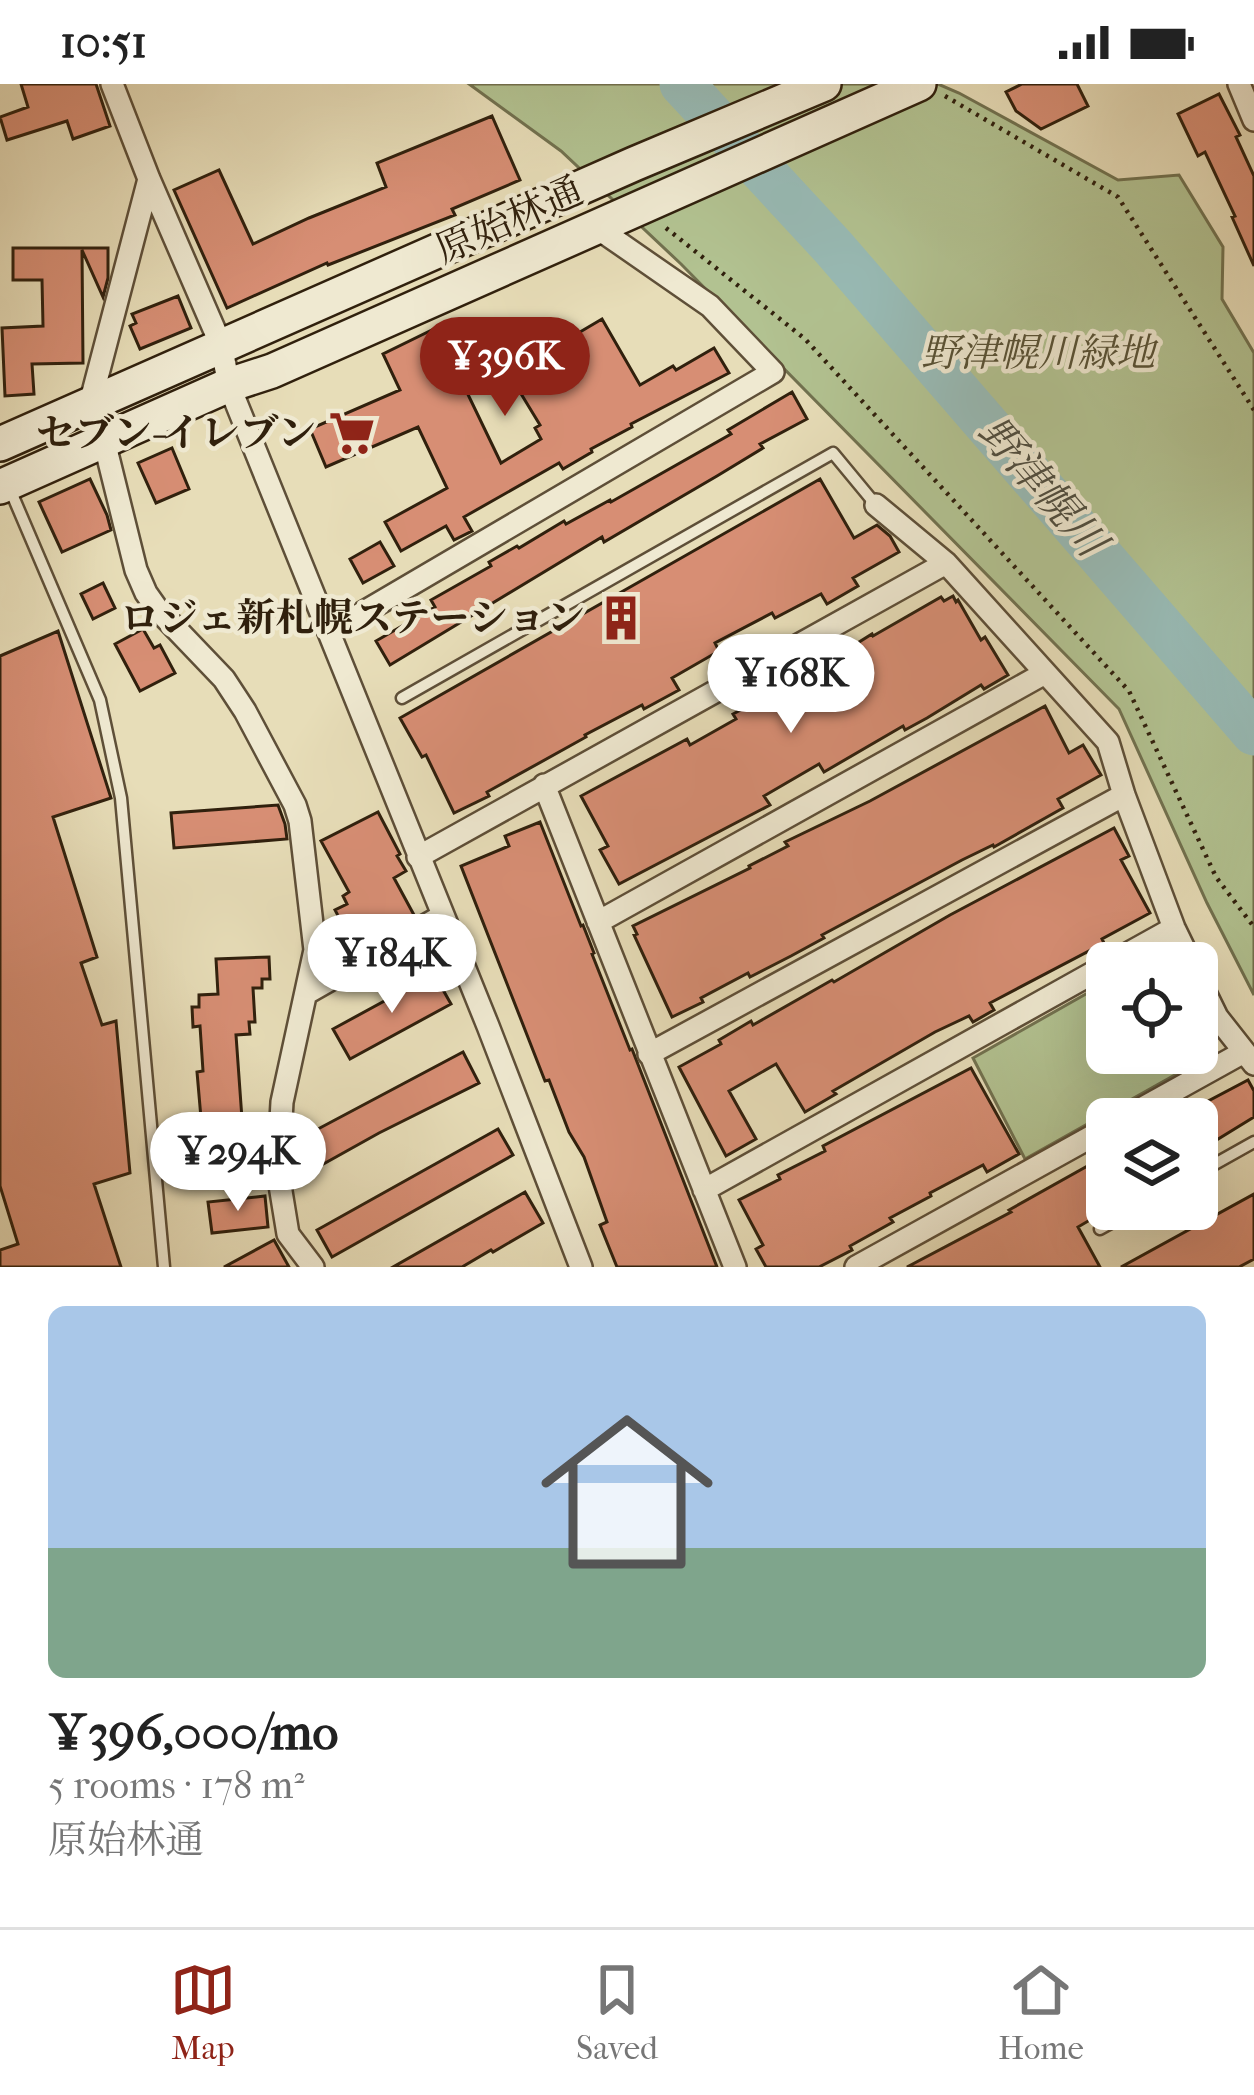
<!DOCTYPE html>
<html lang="en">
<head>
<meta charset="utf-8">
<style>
  :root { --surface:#fff; --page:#f6f6f6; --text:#222; --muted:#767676; --line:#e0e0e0; --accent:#8f2418 }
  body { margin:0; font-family:"IM FELL French Canon","Noto Serif JP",serif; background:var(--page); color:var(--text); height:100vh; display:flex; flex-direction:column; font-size:45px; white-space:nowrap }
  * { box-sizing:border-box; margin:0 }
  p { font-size:39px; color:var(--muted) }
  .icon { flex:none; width:66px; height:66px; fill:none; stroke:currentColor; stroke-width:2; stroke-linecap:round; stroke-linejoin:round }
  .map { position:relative; height:1183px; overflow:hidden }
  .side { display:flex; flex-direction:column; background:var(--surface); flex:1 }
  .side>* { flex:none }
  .buttons { position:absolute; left:1086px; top:858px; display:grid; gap:24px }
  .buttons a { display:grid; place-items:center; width:132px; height:132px; border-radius:18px; background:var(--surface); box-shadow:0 12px 48px #0002; font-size:60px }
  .price { position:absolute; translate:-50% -102px; padding:0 27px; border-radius:42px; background:#fff; color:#222; font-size:39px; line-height:78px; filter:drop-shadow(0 3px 6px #0008) }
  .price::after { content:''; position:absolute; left:50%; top:72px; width:36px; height:27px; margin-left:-18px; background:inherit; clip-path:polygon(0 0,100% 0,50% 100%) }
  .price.current { background:var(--accent); color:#fff }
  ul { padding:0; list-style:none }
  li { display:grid; align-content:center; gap:24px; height:636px; padding:0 48px }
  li+li { border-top:3px solid var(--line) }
  li span { display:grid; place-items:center; height:372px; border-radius:18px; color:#555 }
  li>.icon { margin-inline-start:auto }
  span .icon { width:216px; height:216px; fill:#fffc; stroke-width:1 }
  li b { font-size:51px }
  .status { display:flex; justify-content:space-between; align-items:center; height:84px; padding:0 60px; background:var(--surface); direction:ltr }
  .status svg { height:33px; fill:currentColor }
  .tabs { display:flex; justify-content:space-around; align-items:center; height:168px; border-top:3px solid var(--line); background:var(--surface); font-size:33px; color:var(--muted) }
  .tabs a { display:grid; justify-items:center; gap:6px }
  .tabs .current { color:var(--accent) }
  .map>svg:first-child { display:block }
  .green { fill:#b2c291; stroke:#71714f; stroke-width:3 }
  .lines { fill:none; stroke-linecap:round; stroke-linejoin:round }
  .river { stroke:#98bbb6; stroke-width:45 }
  .building { fill:#d78e74; stroke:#30200d; stroke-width:3 }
  .lane-casing { stroke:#5e4f38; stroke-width:15 }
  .street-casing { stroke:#5e4f38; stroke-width:26 }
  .secondary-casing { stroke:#30200d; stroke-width:38 }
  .path { stroke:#30200d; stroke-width:4.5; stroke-dasharray:3 6; stroke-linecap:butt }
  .lane { stroke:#efe9d1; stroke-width:10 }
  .street { stroke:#efe9d1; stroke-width:21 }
  .secondary { stroke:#efe9d1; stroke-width:33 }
  .labels { text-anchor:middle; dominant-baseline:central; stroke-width:9; stroke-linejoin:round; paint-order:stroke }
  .street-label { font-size:39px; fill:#30200d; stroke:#efe9d1 }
  .park-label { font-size:39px; font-style:italic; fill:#575135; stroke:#efe9d1 }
  .poi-label { font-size:39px; font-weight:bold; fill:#30200d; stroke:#efe9d1; text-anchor:end }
  .water-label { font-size:42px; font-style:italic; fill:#4f4e40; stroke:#efe9d1 }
</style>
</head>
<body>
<div class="status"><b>10:51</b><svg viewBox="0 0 49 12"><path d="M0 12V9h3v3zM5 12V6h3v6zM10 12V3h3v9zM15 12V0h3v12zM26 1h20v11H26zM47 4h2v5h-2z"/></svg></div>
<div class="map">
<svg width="1254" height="1183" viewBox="0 0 1254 1183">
  <rect width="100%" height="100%" fill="#e7ddb8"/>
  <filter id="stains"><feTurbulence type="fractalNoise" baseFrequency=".00167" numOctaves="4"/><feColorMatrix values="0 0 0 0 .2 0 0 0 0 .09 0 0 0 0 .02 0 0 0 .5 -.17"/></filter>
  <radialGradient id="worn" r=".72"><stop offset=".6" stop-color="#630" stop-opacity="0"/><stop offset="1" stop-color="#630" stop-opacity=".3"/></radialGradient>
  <path class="green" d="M469 0H938L959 9 1118 96 1179 91 1223 163 1222 215 1254 269V911L1207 819 1119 625 681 180 561 67Z
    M1107 898V969H1197V936L1210 955 1205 974 1025 1075 973 974Z"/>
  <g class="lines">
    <path class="river" d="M682 0 833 163 1254 649"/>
  </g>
  <path class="building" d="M21 0H96L110 42 73 55 67 37 7 56 0 33 28 23Z
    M1022 0H1077L1088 22 1041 45 1016 27 1006 8Z
    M1219 10 1240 51 1236 53 1254 92V182L1232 133 1235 132 1205 68 1198 72 1178 30Z
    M492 32 520 96 452 125 455 131 328 181 327 179 227 224 174 106 219 86 253 160 309 134 386 103 377 79Z
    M13 164H108V194L103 213 82 166 83 279 32 280 34 310 5 312 2 244 43 242 42 196H13Z
    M178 212 191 244 140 265 130 242 136 239 132 230Z
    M602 235 640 301 673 282 676 286 714 264 729 289 631 340 632 343 591 365 592 368 563 385 559 379 464 433 472 447 454 456 446 442 401 467 385 438 447 404 418 343 326 383 310 345 400 306 383 270 436 244 501 379 541 355 535 344 540 341 509 290Z
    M792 308 807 335 760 360 763 364 717 392 604 458 602 453 390 581 376 557 435 523 431 516 491 482 489 478 517 462 519 464 564 437 566 440 610 416 611 418 731 350 728 346Z
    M172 364 189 405 156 419 138 379Z
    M90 395 107 431 111 446 62 468 39 418Z
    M820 395 854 454 877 441 890 452 899 468 853 494 858 502 827 520 821 510 775 534 772 529 715 559 719 567 672 594 679 606 644 625 642 621 585 651 586 653 487 708 489 712 454 729 426 671 422 673 400 634Z
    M380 458 394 482 363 499 350 475Z
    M103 499 115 524 93 535 81 510Z
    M953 512 956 518 958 516 981 556 985 553 1008 591 984 605 981 601 927 634 905 646 903 642 824 688 819 680 764 712 770 721 619 800 600 766 608 762 581 712 687 655 690 661 736 635 733 630 808 590 872 550 873 552 941 513 944 517Z
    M143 545 154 564 160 561 175 589 140 607 115 560Z
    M58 547 111 714 53 733 97 873 81 879 102 941 116 937 130 1089 94 1100 121 1183H0V1166L18 1160 0 1102V572Z
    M1045 622 1069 669 1083 661 1101 691 1058 715 1063 724 994 763 993 761 962 776 822 851 824 854 791 872 750 893 748 889 701 914 703 918 672 933 634 851 637 850 633 842 750 784 749 782 788 762 785 758 870 717Z
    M278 721 285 740 287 755 174 764 171 729Z
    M378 728 400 770 397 772 406 787 394 794 414 831 355 864 335 826 347 820 343 812 349 808 321 757Z
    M540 738 581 842 583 841 594 869 592 870 630 966 632 965 717 1183H617L600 1141 607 1138 584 1073 569 1048 549 996 545 997 461 782 509 762 505 752Z
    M1114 744 1129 772 1121 776 1150 829 1102 855 1104 859 990 919 994 926 973 938 969 932 935 948 833 1007 836 1010 805 1028 776 980 729 1007 756 1055 726 1072 679 983 721 960 719 956 751 937 753 941 832 896 834 898 950 831Z
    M269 873 270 895H262V904H253L255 938H249L250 950 236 951 242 1035 257 1034 260 1065 204 1069 197 988 203 987 200 942 193 943 192 923H199V911L218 910 216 875Z
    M434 890 451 920 350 975 333 945Z
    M463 968 479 999 379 1049 318 1083 301 1054Z
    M971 984 1019 1070 987 1088 983 1081 930 1109 931 1112 890 1134 893 1138 850 1162 852 1166 819 1183H766L756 1165 763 1161 739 1116 780 1095 778 1091 825 1067 823 1062Z
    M1248 996 1254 1007V1033L1197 1068V1023Z
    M498 1045 513 1071 332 1173 317 1146Z
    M1100 1075 1107 1086V1126L1078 1143 1100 1183H907L1011 1128 1009 1126Z
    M525 1108 543 1139 493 1168 491 1166 462 1183H393Z
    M1254 1110V1175L1239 1183H1121Z
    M265 1112 268 1143 212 1149 208 1118Z
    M274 1156 289 1183H224Z"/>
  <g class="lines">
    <g class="lane-casing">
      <path id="lane" d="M9 403 100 616 121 714 164 1183
        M402 614 833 369 876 421
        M1197 1090 1254 1058
        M1100 1145 1136 1125"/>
    </g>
    <g class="street-casing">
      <path id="street" d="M112 0 149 95 221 261 229 301 239 326 488 942 581 1183
        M1239 0 1254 36
        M90 320 149 95
        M104 357 136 486 146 509 158 526 224 595 245 627 295 721 300 737 315 866 282 1018 278 1089 288 1150 313 1183
        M876 421 946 479 1108 658 1124 711 1174 844 1191 879
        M330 548 773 288 710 222 596 143
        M544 701 735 1183
        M418 773 946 479
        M598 838 1045 589
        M1111 879 1174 844
        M1197 892 1217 933 1254 980
        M307 909 442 832
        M649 970 1124 711
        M1123 1035 1242 969
        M704 1106 1107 881
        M856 1183 1107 1044"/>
    </g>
    <g class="secondary-casing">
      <path id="secondary" d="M0 360 634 80 824 0
        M0 403 229 301 272 287 919 0"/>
    </g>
    <path class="path" d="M945 12 1118 113 1254 326
      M666 144 805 255 1129 607 1216 793 1254 843"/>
    <use href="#lane" class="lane"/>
    <use href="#street" class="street"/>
    <use href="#secondary" class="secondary"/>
  </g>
  <defs>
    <g id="supermarket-bare" transform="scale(3.6)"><path d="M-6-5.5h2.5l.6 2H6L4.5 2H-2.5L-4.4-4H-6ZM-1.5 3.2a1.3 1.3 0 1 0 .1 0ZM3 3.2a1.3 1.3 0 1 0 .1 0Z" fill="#8f2418" stroke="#efe9d1" stroke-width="2.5" paint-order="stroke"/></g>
    <g id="building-bare" transform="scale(3.6)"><path d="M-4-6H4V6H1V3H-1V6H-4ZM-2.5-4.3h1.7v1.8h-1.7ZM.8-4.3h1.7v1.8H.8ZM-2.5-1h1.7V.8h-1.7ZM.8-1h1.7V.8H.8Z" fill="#8f2418" stroke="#efe9d1" stroke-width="2.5" paint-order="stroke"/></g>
  </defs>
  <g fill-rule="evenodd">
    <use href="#supermarket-bare" x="352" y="349"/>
    <use href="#building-bare" x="621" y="534"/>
  </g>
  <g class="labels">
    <g class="street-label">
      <text transform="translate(509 136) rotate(-24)">原始林通</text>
    </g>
    <g class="park-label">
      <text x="1038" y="269">野津幌川緑地</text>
    </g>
    <g class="poi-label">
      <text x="316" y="349">セブン-イレブン</text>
      <text x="585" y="534">ロジェ新札幌ステーション</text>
    </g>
    <g class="water-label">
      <text transform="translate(1042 403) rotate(49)">野津幌川</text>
    </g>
  </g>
  <rect width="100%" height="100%" filter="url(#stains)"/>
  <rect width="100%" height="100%" fill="url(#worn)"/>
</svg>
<div class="buttons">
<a><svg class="icon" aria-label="locate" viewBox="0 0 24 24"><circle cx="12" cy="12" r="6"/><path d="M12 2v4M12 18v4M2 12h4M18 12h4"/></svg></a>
<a><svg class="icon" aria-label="layers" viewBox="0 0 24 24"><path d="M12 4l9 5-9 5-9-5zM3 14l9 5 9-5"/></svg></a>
</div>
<b class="price current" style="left:505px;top:335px">¥396K</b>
<b class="price" style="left:791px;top:652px">¥168K</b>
<b class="price" style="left:392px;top:932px">¥184K</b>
<b class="price" style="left:238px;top:1130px">¥294K</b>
</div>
<section class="side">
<ul>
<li><span style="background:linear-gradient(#a9c7e8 65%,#7fa58c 0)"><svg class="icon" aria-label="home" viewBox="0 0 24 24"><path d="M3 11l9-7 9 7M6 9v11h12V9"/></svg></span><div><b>¥396,000/mo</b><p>5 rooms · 178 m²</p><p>原始林通</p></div></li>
</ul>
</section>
<nav class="tabs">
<a class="current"><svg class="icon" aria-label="map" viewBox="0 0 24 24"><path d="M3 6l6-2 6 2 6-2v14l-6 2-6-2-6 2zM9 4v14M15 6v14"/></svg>Map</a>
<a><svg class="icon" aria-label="saved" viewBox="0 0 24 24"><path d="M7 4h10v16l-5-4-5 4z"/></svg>Saved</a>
<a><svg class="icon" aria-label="home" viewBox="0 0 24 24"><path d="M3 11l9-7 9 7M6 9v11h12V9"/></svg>Home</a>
</nav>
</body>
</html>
